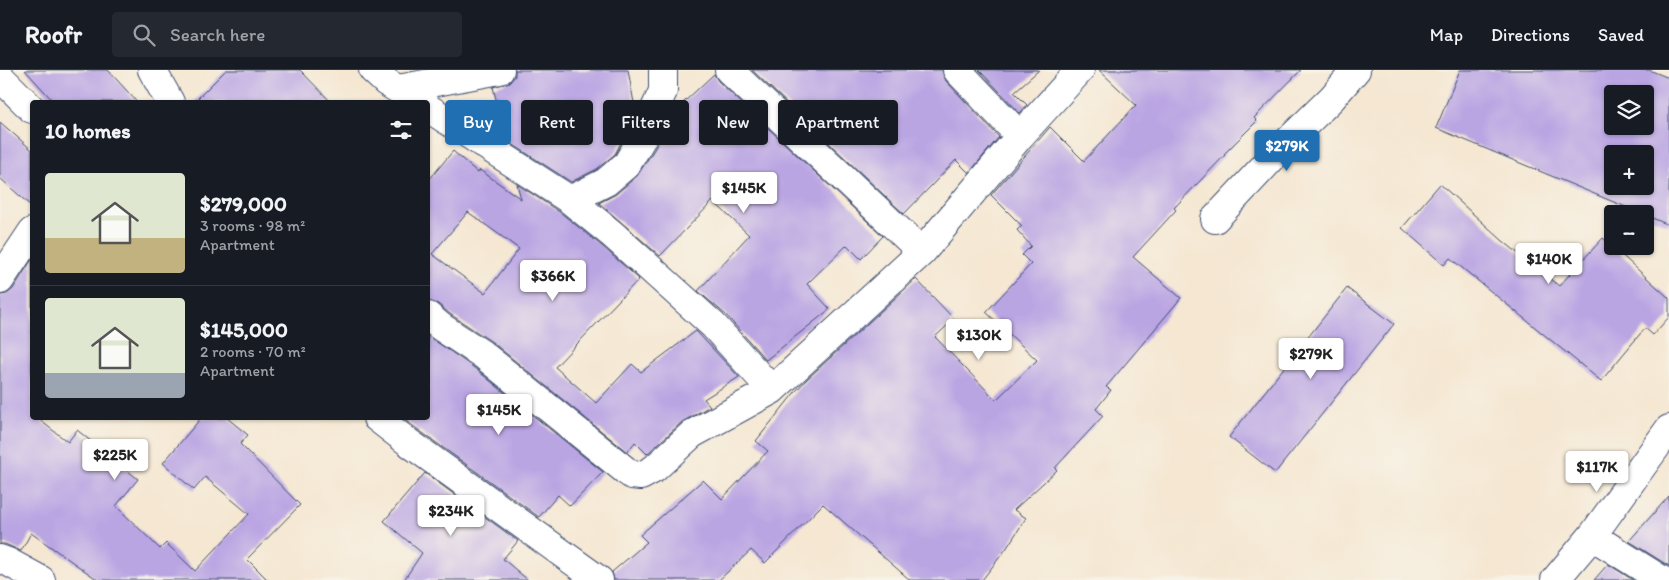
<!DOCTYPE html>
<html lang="en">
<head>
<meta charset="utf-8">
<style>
  :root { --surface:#171b24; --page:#242831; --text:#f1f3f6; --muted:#9ea1a6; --line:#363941; --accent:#1f6fb2 }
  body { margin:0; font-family:Itim,sans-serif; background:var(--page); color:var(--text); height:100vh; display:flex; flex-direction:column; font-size:19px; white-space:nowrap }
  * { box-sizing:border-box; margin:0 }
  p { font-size:16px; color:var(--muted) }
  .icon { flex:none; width:28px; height:28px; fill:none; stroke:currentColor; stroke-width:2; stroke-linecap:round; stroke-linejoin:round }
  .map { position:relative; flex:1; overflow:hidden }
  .drawer { position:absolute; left:30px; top:30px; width:400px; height:320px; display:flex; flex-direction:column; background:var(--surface); border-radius:5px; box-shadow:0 1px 4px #0004 }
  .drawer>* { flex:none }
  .guide { position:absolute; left:445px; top:30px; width:475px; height:45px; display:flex; gap:10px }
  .buttons { position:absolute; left:1604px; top:15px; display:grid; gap:10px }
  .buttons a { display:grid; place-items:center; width:50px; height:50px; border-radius:5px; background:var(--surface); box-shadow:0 1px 4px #0004; font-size:25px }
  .price { position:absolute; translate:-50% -42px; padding:0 11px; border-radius:5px; background:#fff; color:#222; font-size:16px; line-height:32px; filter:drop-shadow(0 1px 2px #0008) }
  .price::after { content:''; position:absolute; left:50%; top:30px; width:15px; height:11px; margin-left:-8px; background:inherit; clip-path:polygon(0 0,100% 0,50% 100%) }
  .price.selected { background:var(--accent); color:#fff }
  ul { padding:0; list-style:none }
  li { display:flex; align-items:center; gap:15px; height:125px; padding:0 15px }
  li+li { border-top:1px solid var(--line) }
  li span { display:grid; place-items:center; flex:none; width:140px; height:100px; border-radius:5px; color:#555 }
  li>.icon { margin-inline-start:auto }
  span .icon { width:60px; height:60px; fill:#fffc; stroke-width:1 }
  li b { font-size:21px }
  h2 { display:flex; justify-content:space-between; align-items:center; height:60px; padding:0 15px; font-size:21px }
  .chip { padding:0 18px; border-radius:5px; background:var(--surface); box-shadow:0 1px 4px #0004; font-size:18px; line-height:45px }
  .chip.selected { background:var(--accent); color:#fff }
  header { display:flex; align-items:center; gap:30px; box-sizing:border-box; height:70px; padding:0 25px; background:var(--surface); border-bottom:1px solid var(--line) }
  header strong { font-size:24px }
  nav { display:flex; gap:28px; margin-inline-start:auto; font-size:18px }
  .search { width:350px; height:45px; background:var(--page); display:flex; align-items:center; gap:12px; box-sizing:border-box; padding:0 18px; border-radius:5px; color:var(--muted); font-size:19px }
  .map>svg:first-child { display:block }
  .building { fill:#baa5e3; fill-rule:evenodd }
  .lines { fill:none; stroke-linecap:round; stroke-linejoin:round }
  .minor-casing { stroke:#3c4b6f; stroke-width:30 }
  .minor { stroke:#fff; stroke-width:28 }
</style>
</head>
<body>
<header>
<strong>Roofr</strong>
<div class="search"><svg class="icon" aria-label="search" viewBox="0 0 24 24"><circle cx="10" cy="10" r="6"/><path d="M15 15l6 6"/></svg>Search here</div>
<nav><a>Map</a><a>Directions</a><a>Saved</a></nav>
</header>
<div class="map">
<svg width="1669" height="510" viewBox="0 0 1669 510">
  <rect width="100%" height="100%" fill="#f7f3e8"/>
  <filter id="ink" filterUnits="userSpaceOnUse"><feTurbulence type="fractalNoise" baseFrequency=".02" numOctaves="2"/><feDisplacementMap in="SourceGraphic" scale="10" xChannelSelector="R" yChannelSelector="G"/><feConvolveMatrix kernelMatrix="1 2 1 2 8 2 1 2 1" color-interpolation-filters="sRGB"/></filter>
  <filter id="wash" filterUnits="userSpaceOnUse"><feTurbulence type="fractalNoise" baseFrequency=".0096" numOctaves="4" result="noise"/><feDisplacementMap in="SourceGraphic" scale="20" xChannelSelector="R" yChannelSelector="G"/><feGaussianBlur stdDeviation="1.12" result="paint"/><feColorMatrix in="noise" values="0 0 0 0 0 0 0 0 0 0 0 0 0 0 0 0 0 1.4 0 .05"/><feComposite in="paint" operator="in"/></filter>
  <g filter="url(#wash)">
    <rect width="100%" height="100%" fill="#f5e7d2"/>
    <g id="blocks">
      <path class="building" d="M25 0H108L137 32H54Z
        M226 0H300L331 32H194Z
        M515 0H628L636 44 615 84 597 99 571 112 506 70 493 17 510 12 515 6Z
        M752 0H942L946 11 999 67 969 103 956 90 904 144Z
        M979 0H1039L1014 22 1027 35 1020 43Z
        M1099 0H1301L1254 48 1257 51 1224 84 1225 85 1174 138 1176 140 1133 187 1181 228 1106 317 1111 320 1096 339 1103 346 1055 398 1057 400 1014 440 1026 448 1006 479 982 510H910L823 434 765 493 751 480 719 510H614L612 502 647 472 640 465 703 410 722 429 768 381 756 371 795 322 806 310 916 209 954 249 935 267 996 330 1037 290 986 242 1031 194 1022 185 1031 176 1017 160 1022 156 991 125 1050 57 1084 91 1136 35Z
        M1460 0H1649L1669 8V155L1436 58ZM1612 24H1645V56H1612ZM1612 84H1645V116H1612Z
        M714 4 718 11 883 166 861 189 847 175 807 214 830 239 766 290 725 244 698 221 749 165 713 131 660 186 599 133 616 124 637 106 655 78 669 46Z
        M0 52 32 80V137L0 108Z
        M453 81 478 103 480 100 521 129 517 114 561 143 602 176 639 209 555 297 596 333 632 294 641 302 696 261 739 307 704 329 710 336 682 352 647 384 635 372 627 382 492 272 450 244 438 234 428 231V111ZM468 142 519 179 485 223 432 184Z
        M1440 114 1503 171 1559 216 1603 168 1669 228V247L1653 265 1645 258 1601 311 1450 188 1444 195 1402 158Z
        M32 189V348H37L68 372 77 360 138 409 116 436 160 479 166 473 195 501 249 444 205 407 194 420 163 393 201 348H227L248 365 240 374 300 435 247 489 268 510H98L31 463 21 481 5 474H0V225L7 224 13 219Z
        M1347 218 1394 254 1275 403 1229 367Z
        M428 266 473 297 603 402 570 436 558 425 539 447 402 348H428Z
        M425 403 518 471 503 489 528 510H404L422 483 384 451Z
        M1669 426V496L1629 471Z
        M1608 494 1633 510H1594Z"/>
    </g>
  </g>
  <g filter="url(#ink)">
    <use href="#blocks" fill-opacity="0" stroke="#3c4b6f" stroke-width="1"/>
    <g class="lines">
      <g class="minor-casing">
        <path id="minor" d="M152 0 170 32
          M373 0 386 12 414 29
          M729 0 922 182
          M957 0 1020 66
          M0 7 32 39
          M398 19 500 0
          M428 38 570 130 612 164 713 255 772 320
          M570 130 606 112 627 94 641 70 663 21V0
          M1215 149 1286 73 1332 28 1356 0
          M0 210 32 162
          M428 246 441 257 482 284 625 400 632 405 641 406 654 399 692 364 772 320 922 182 1020 66 1080 0
          M377 348 408 372 599 510
          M1592 466 1662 510
          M0 489 8 492 41 510
          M1555 510 1592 466 1669 359"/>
      </g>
      <use href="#minor" class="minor"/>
    </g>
  </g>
</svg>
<div class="buttons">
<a><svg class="icon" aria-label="layers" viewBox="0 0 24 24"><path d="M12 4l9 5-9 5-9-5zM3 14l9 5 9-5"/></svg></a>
<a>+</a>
<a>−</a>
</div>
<b class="price selected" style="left:1287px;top:102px">$279K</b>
<b class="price" style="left:744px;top:144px">$145K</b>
<b class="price" style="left:1549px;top:215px">$140K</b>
<b class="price" style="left:553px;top:232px">$366K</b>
<b class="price" style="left:979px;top:291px">$130K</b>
<b class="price" style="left:1311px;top:310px">$279K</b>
<b class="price" style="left:499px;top:366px">$145K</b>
<b class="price" style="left:115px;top:411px">$225K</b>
<b class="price" style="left:1597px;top:423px">$117K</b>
<b class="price" style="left:451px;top:467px">$234K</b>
<div class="guide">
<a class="chip selected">Buy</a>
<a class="chip">Rent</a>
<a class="chip">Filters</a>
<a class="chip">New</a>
<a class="chip">Apartment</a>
</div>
<section class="drawer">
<h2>10 homes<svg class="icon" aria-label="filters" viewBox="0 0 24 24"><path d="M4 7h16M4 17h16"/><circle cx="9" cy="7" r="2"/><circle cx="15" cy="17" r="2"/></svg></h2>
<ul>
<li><span style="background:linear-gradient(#dfe7d0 65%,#c2b280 0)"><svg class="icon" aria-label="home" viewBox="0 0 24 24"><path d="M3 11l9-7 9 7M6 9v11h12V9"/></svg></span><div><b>$279,000</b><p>3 rooms · 98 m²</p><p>Apartment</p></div></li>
<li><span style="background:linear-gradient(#dfe7d0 75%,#9aa5b1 0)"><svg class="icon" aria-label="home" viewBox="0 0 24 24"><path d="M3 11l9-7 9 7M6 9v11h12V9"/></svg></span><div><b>$145,000</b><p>2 rooms · 70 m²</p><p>Apartment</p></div></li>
</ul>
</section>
</div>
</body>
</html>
